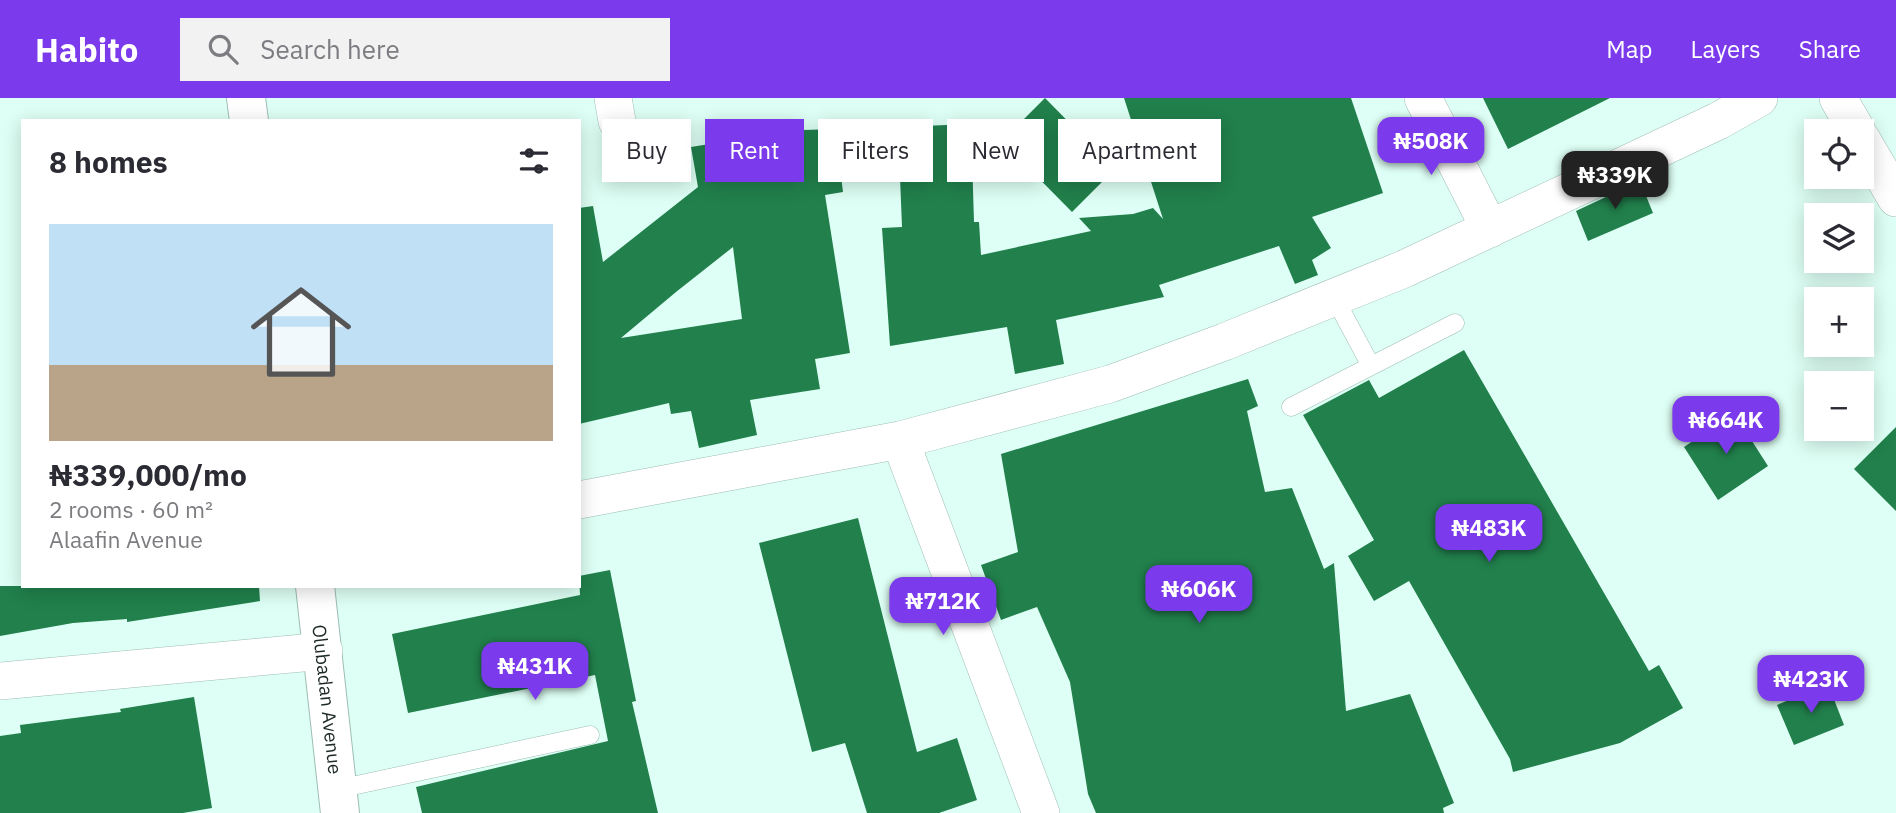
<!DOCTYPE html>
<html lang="en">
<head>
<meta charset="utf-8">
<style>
  :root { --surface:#fff; --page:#f2f2f3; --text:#2b2b33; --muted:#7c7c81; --accent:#7c3aed }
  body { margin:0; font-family:"IBM Plex Sans",sans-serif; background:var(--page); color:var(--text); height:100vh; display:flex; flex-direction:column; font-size:26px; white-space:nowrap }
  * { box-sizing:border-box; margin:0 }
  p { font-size:23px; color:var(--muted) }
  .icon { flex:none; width:38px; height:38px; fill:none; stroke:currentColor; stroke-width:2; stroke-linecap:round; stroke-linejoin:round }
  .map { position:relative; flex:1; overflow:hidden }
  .sheet { position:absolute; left:21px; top:21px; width:560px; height:469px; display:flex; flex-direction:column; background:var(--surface); border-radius:0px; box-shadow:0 4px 18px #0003 }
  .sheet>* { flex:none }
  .banner { position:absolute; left:602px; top:21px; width:665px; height:63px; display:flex; gap:14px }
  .tools { position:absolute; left:1804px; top:21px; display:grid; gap:14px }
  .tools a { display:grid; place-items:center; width:70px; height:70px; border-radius:0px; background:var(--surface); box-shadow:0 4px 18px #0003; font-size:35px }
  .price { position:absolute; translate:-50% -60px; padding:0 16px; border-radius:14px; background:var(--accent); color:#fff; font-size:23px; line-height:46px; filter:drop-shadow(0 2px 4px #0008) }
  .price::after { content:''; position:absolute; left:50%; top:42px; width:21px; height:16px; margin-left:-10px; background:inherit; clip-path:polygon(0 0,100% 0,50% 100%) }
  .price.on { background:#222; color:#fff }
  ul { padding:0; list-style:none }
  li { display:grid; align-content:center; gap:14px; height:371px; padding:0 28px }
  li span { display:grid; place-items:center; height:217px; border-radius:0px; color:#555 }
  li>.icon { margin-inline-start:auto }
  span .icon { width:126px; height:126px; fill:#fffc; stroke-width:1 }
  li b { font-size:30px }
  h2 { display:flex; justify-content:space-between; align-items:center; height:84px; padding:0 28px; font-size:30px }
  .pill { padding:0 24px; border-radius:0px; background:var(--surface); box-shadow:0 4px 18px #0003; font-size:24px; line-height:63px }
  .pill.on { background:var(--accent); color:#fff }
  header { display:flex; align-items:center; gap:42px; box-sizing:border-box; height:98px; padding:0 35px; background:var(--accent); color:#fff }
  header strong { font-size:33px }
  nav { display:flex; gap:38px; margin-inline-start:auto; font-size:24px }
  .search { width:490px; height:63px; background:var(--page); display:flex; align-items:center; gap:18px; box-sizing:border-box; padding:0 24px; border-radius:0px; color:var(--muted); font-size:26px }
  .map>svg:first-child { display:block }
  .building { fill:#21804c; fill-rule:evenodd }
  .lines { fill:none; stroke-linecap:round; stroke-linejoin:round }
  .service-casing { stroke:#9ebdb4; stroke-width:19 }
  .minor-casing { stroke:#9ebdb4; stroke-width:38 }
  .tertiary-casing { stroke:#9ebdb4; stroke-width:40 }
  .service { stroke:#fff; stroke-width:18 }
  .minor { stroke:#fff; stroke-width:37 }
  .tertiary { stroke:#fff; stroke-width:38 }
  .labels { text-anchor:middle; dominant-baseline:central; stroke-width:6; stroke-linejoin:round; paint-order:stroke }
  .street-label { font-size:19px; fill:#1e2a26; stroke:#fff }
</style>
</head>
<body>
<header>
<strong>Habito</strong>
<div class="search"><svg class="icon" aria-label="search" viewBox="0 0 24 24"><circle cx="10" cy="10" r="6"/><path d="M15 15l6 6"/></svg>Search here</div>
<nav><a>Map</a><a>Layers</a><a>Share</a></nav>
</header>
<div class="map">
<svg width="1896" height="715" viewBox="0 0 1896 715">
  <rect width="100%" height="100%" fill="#defff5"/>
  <path class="building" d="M1045 0 1115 71 1072 114 1002 43Z
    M1124 0H1351L1383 95 1312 119 1331 150 1312 162 1318 177 1295 186 1279 148 1159 187 1164 199 1056 222 1064 266 1015 276 1007 229 890 248 882 130 902 129 898 29 971 26 974 124H979L981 157 1091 133 1079 120 1133 116 1153 110 1163 121Z
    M1483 0H1610L1508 51Z
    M835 31 843 94 825 97 850 255 815 261 820 291 750 302 757 337 699 350 691 313 671 316 669 305 579 326V110L593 108 603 164 698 89 691 49 772 36 771 33ZM733 149 742 221 621 240 676 194Z
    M1640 83 1653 115 1588 143 1576 113Z
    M1464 252 1649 573 1659 567 1683 610 1620 645 1513 674 1510 661 1409 483 1374 503 1348 458 1374 442 1303 317 1369 282 1379 300Z
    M1248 281 1258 308 1247 313 1265 394 1292 390 1324 471 1334 465 1346 613 1410 596 1454 705 1443 710 1444 715H1096L1088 696 1070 584 1037 509 1001 522 981 467 1018 454 1001 356Z
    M1734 315 1768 368 1718 402 1684 349Z
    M1896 329V413L1854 371Z
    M858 420 917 654 957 640 977 702 939 715H867L845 645 812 654 759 445Z
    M610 472 636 603 632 604 658 715H422L416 689 608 643 595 577 408 615 392 536 580 497 579 478Z
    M0 488H259L260 503 127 524V521L73 525 0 538Z
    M1828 586 1844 627 1794 647 1777 607Z
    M194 599 212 710 183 715H0V638L21 635 20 627 121 614 120 611Z"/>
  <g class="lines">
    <g class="service-casing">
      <path id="service" d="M1334 199 1371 268
        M1291 309 1455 225
        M338 691 590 637"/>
    </g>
    <g class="minor-casing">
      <path id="minor" d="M613 0 617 23
        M1423 0 1490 131
        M1838 0 1857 33
        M1862 42 1896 100
        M900 342 1041 715
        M579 402 900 342 1110 286 1224 244 1404 171 1718 23 1759 0
        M0 583 324 553"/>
    </g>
    <g class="tertiary-casing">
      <g id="tertiary">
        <path d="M246 0 249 23"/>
        <path id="s1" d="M315 488 340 715"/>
      </g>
    </g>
    <use href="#service" class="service"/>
    <use href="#minor" class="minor"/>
    <use href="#tertiary" class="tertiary"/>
  </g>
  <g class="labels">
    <g class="street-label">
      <text stroke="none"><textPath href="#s1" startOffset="114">Olubadan Avenue</textPath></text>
    </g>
  </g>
</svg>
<div class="tools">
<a><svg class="icon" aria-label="locate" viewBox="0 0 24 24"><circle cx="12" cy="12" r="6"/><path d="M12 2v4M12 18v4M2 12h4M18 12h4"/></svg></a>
<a><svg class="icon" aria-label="layers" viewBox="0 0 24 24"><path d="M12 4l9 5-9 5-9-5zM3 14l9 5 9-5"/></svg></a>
<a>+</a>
<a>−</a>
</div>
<b class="price" style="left:1431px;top:79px">₦508K</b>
<b class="price on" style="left:1615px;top:113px">₦339K</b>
<b class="price" style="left:1726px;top:358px">₦664K</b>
<b class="price" style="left:1489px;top:466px">₦483K</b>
<b class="price" style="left:1199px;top:527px">₦606K</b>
<b class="price" style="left:943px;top:539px">₦712K</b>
<b class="price" style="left:535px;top:604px">₦431K</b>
<b class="price" style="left:1811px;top:617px">₦423K</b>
<div class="banner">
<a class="pill">Buy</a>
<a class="pill on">Rent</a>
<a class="pill">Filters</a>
<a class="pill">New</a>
<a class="pill">Apartment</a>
</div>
<section class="sheet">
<h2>8 homes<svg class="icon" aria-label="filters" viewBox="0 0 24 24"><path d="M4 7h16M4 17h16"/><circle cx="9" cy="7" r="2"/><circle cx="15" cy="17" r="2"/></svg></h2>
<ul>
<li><span style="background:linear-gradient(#bfe0f5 65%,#b9a48a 0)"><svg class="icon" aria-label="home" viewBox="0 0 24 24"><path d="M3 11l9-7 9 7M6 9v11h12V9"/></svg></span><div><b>₦339,000/mo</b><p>2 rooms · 60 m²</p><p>Alaafin Avenue</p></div></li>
</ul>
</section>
</div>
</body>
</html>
